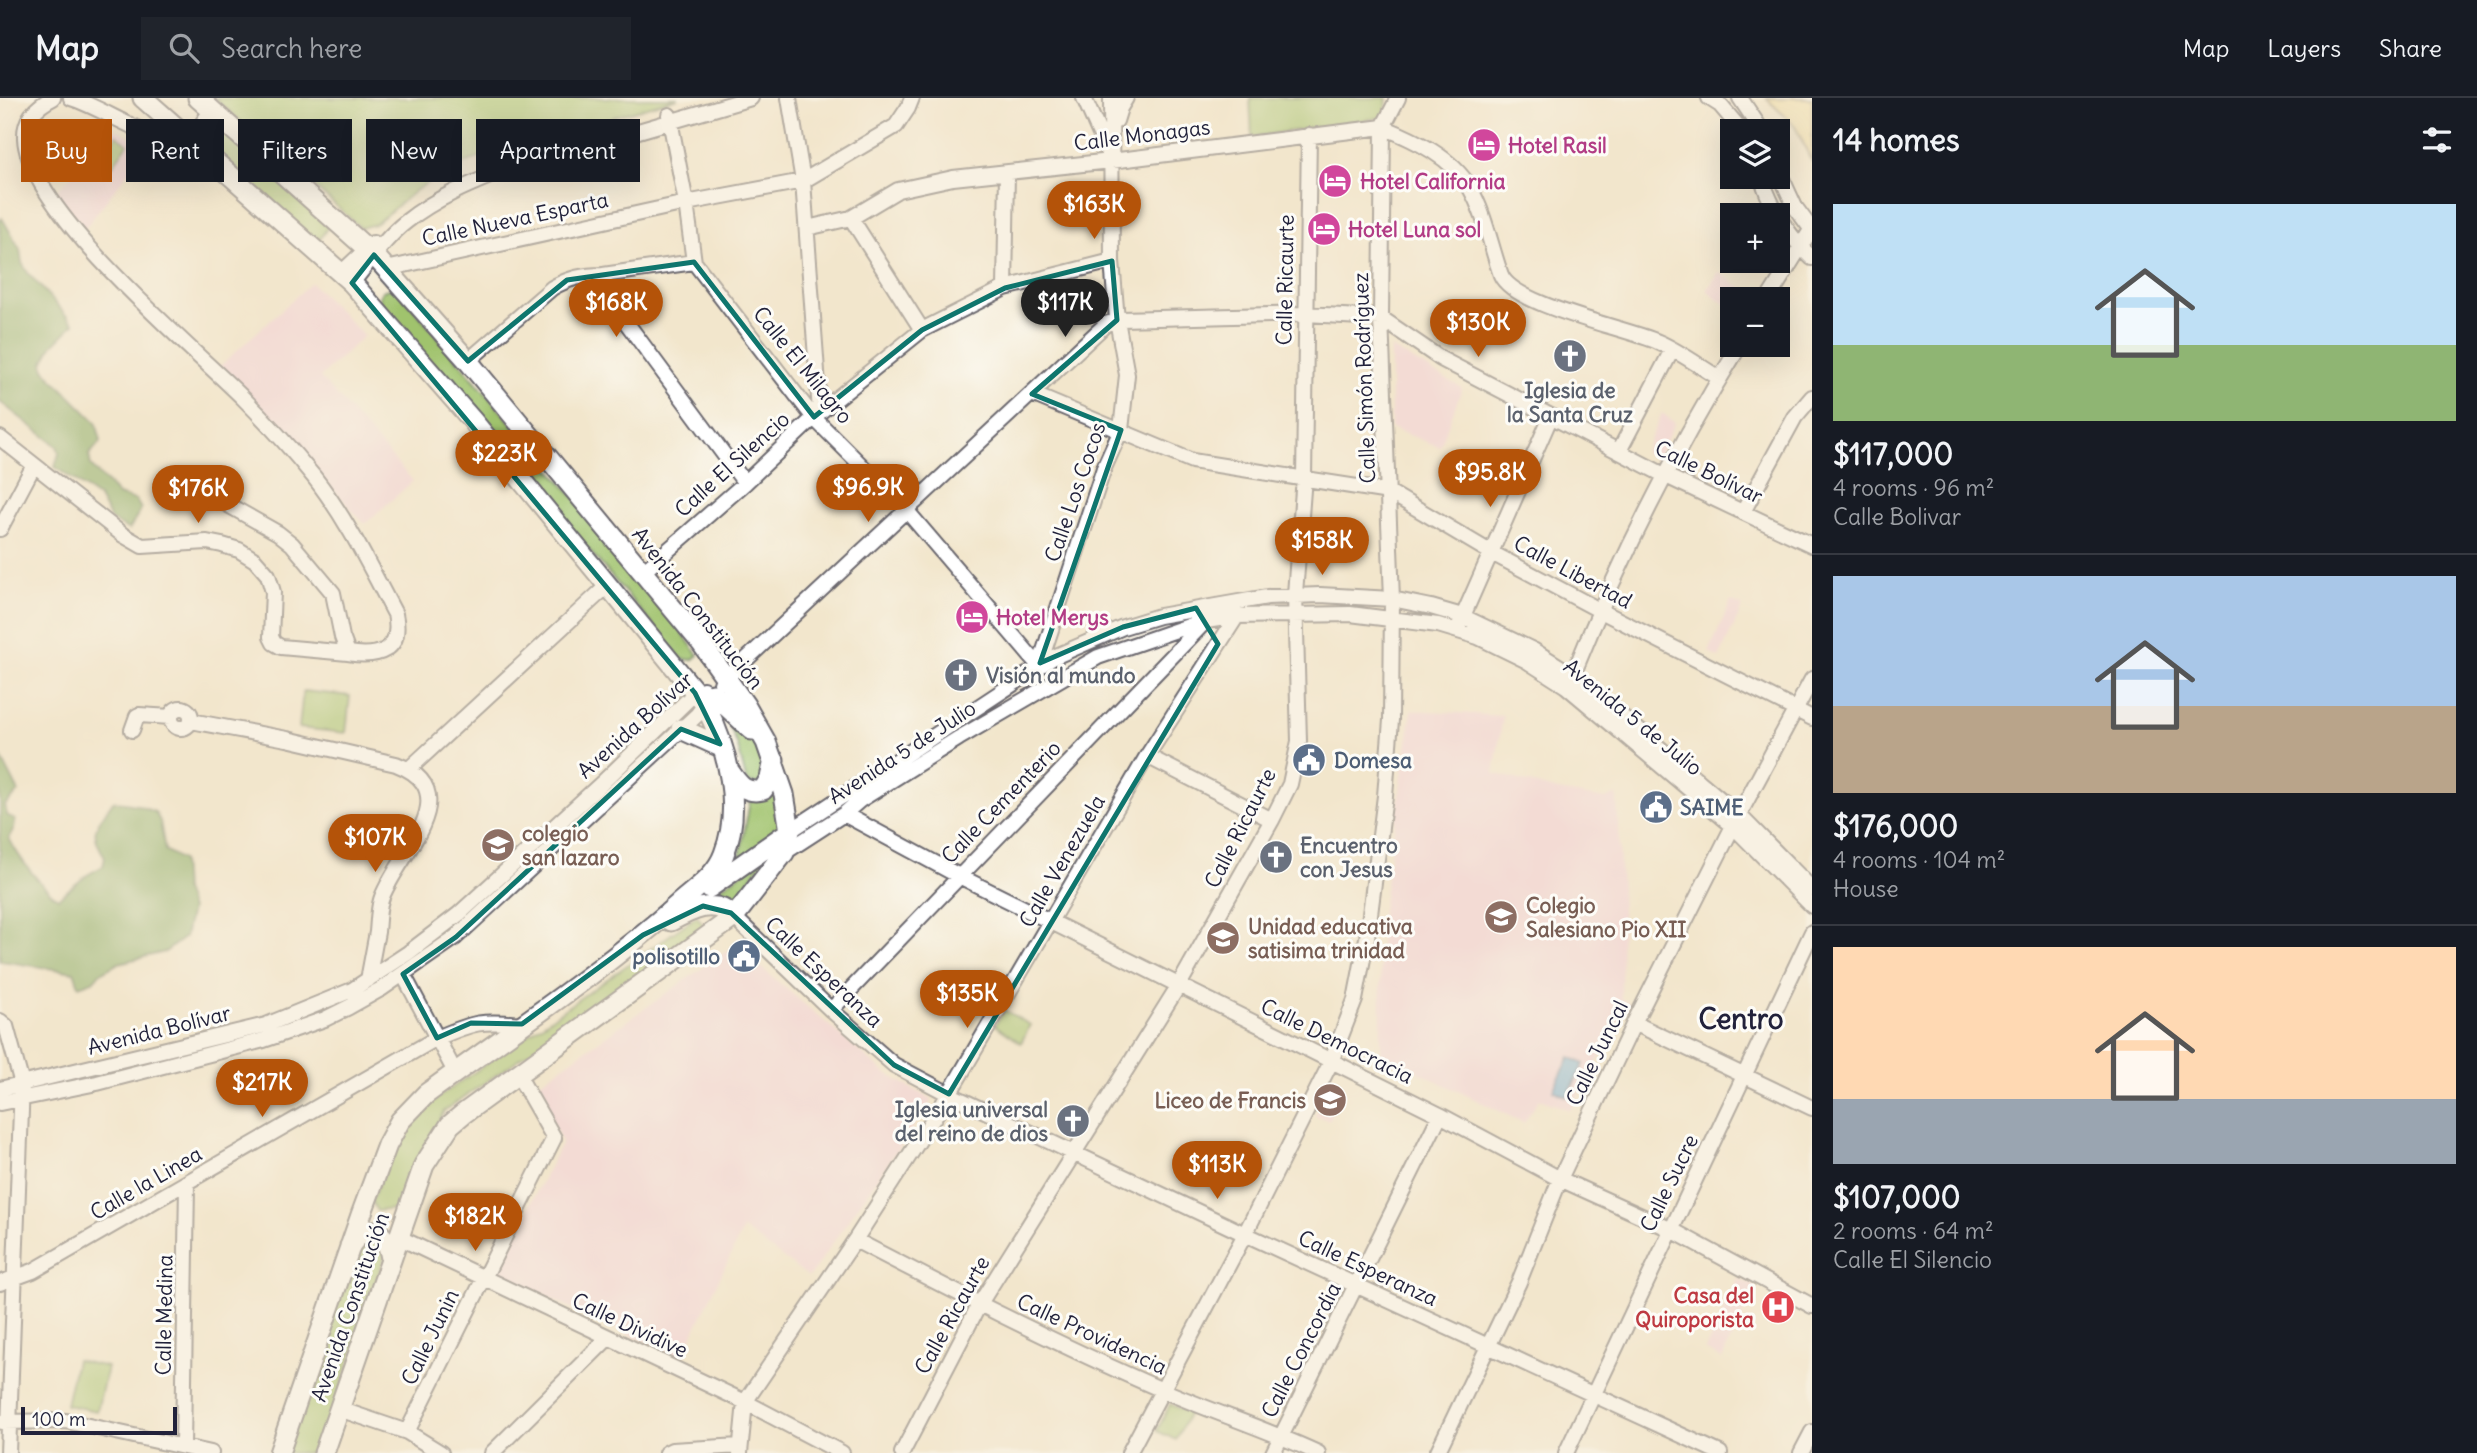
<!DOCTYPE html>
<html lang="en">
<head>
<meta charset="utf-8">
<style>
  :root { --surface:#171b24; --page:#20242c; --text:#f1f3f6; --muted:#9ea1a6; --line:#363941; --accent:#b45309 }
  body { margin:0; font-family:Delius,sans-serif; background:var(--page); color:var(--text); height:100vh; display:flex; flex-direction:column; font-size:26px; white-space:nowrap }
  * { box-sizing:border-box; margin:0 }
  p { font-size:23px; color:var(--muted) }
  .icon { flex:none; width:38px; height:38px; fill:none; stroke:currentColor; stroke-width:2; stroke-linecap:round; stroke-linejoin:round }
  .map { position:relative; flex:1; overflow:hidden }
  .sheet { display:flex; flex-direction:column; background:var(--surface); width:665px }
  .sheet>* { flex:none }
  .banner { position:absolute; left:21px; top:21px; width:665px; height:63px; display:flex; gap:14px }
  .buttons { position:absolute; left:1720px; top:21px; display:grid; gap:14px }
  .buttons a { display:grid; place-items:center; width:70px; height:70px; border-radius:0px; background:var(--surface); box-shadow:0 7px 28px #0002; font-size:35px }
  .scale { position:absolute; left:21px; bottom:18px; width:156px; box-sizing:border-box; padding-left:7px; border:4px solid #22223b; border-top:0; font-size:19px; line-height:24px; white-space:nowrap; color:#22223b; -webkit-text-stroke:5px #fdfcf7; paint-order:stroke }
  .price { position:absolute; translate:-50% -60px; padding:0 16px; border-radius:24px; background:var(--accent); color:#fff; font-size:23px; line-height:46px; filter:drop-shadow(0 2px 4px #0008) }
  .price::after { content:''; position:absolute; left:50%; top:42px; width:21px; height:16px; margin-left:-10px; background:inherit; clip-path:polygon(0 0,100% 0,50% 100%) }
  .price.active { background:#222; color:#fff }
  ul { padding:0; list-style:none }
  li { display:grid; align-content:center; gap:14px; height:371px; padding:0 21px }
  li+li { border-top:2px solid var(--line) }
  li span { display:grid; place-items:center; height:217px; border-radius:0px; color:#555 }
  li>.icon { margin-inline-start:auto }
  span .icon { width:126px; height:126px; fill:#fffc; stroke-width:1 }
  li b { font-size:30px }
  h2 { display:flex; justify-content:space-between; align-items:center; height:84px; padding:0 21px; font-size:30px }
  .pill { padding:0 24px; border-radius:0px; background:var(--surface); box-shadow:0 7px 28px #0002; font-size:24px; line-height:63px }
  .pill.active { background:var(--accent); color:#fff }
  header { display:flex; align-items:center; gap:42px; box-sizing:border-box; height:98px; padding:0 35px; background:var(--surface); border-bottom:2px solid var(--line) }
  header strong { font-size:33px }
  nav { display:flex; gap:38px; margin-inline-start:auto; font-size:24px }
  .search { width:490px; height:63px; background:var(--page); display:flex; align-items:center; gap:18px; box-sizing:border-box; padding:0 24px; border-radius:0px; color:var(--muted); font-size:26px }
  main { display:flex; flex:1; min-height:0 }
  .map>svg:first-child { display:block }
  .built { fill:#f3cfde }
  .green { fill:#a0c36d; stroke:#617254; stroke-width:2 }
  .forest { fill:#80a960; stroke:#51664e; stroke-width:2 }
  .sand { fill:#eeda9e; stroke:#887e6c; stroke-width:2 }
  .water { fill:#5fa3d4; stroke:#406288; stroke-width:2 }
  .lines { fill:none; stroke-linecap:round; stroke-linejoin:round }
  .minor-casing { stroke:#6b676e; stroke-width:18 }
  .major-casing { stroke:#6b676e; stroke-width:23 }
  .minor { stroke:#fff; stroke-width:14 }
  .major { stroke:#fff; stroke-width:19 }
  .marked { fill:none; stroke:#0f766e; stroke-width:5; stroke-linejoin:round }
  .labels { text-anchor:middle; dominant-baseline:central; stroke-width:6; stroke-linejoin:round; paint-order:stroke }
  .street-label { font-size:21px; fill:#22223b; stroke:#fdfcf7 }
  .hotel-label { font-size:21px; font-weight:bold; fill:#b23c85; stroke:#fdfcf7; text-anchor:start }
  .worship-label { font-size:21px; font-weight:bold; fill:#5b616d; stroke:#fdfcf7; text-anchor:start }
  .service-label { font-size:21px; font-weight:bold; fill:#4e5e75; stroke:#fdfcf7; text-anchor:start }
  .education-label { font-size:21px; font-weight:bold; fill:#785e54; stroke:#fdfcf7; text-anchor:start }
  .health-label { font-size:21px; font-weight:bold; fill:#be3a42; stroke:#fdfcf7; text-anchor:end }
  .district-label { font-size:28px; font-weight:bold; fill:#22223b; stroke:#fdfcf7 }
</style>
</head>
<body>
<header>
<strong>Map</strong>
<div class="search"><svg class="icon" aria-label="search" viewBox="0 0 24 24"><circle cx="10" cy="10" r="6"/><path d="M15 15l6 6"/></svg>Search here</div>
<nav><a>Map</a><a>Layers</a><a>Share</a></nav>
</header>
<main>
<div class="map">
<svg width="1812" height="1355" viewBox="0 0 1812 1355">
  <rect width="100%" height="100%" fill="#fdfcf7"/>
  <filter id="ink" filterUnits="userSpaceOnUse"><feTurbulence type="fractalNoise" baseFrequency=".0143" numOctaves="2"/><feDisplacementMap in="SourceGraphic" scale="14" xChannelSelector="R" yChannelSelector="G"/><feConvolveMatrix kernelMatrix="1 2 1 2 8 2 1 2 1" color-interpolation-filters="sRGB"/></filter>
  <filter id="wash" filterUnits="userSpaceOnUse"><feTurbulence type="fractalNoise" baseFrequency=".00686" numOctaves="4" result="noise"/><feDisplacementMap in="SourceGraphic" scale="28" xChannelSelector="R" yChannelSelector="G"/><feGaussianBlur stdDeviation="1.57" result="paint"/><feColorMatrix in="noise" values="0 0 0 0 0 0 0 0 0 0 0 0 0 0 0 0 0 1.4 0 .05"/><feComposite in="paint" operator="in"/></filter>
  <g filter="url(#wash)">
    <rect width="100%" height="100%" fill="#f2e6cc"/>
    <path class="built" d="M112 30 149 47 83 133 53 98Z
      M1719 174 1749 194 1745 201H1732V212L1707 192Z
      M311 185 364 238 320 279 413 383 365 426 219 269Z
      M1391 250 1462 290 1440 349 1391 330Z
      M1662 315 1675 325 1656 362 1644 354Z
      M1731 503 1743 508 1719 560 1709 554Z
      M1412 612 1503 618 1494 675 1558 693 1605 701 1617 696 1622 814 1621 900 1630 906 1570 1012 1539 1001 1524 1025 1381 956 1380 825Z
      M735 847 885 975 932 1002 809 1179 743 1131 681 1261 495 1175 562 1044 533 989Z
      M1331 981 1344 985 1329 1022 1315 1018Z
      M1738 1181 1755 1188 1722 1261 1705 1252Z"/>
    <path class="green" d="M214 0H678L496 53 454 69 415 93 375 126 361 130Z
      M1250 0H1387L1385 19 1252 39Z
      M221 31 328 129 317 145 209 46Z
      M117 37 128 46 108 74 96 64Z
      M388 191H397L646 484 698 557 692 562 682 561 382 210 379 199 382 193Z
      M303 593 350 598 346 635 299 630Z
      M722 609C743 626 759 646 767 671L759 686 747 685 738 649Z
      M773 694 789 722 743 760 740 757 750 703 763 701Z
      M766 759 733 806 709 797Z
      M697 818 707 831 444 1013 396 1111 377 1113 371 1103 405 1028 436 1001Z
      M1004 912 1030 927 1021 945 995 927Z
      M374 1138 386 1155 319 1355H286L356 1147Z
      M76 1262 107 1269 97 1313 66 1307Z
      M1170 1306 1189 1315 1176 1342 1157 1333Z"/>
    <path class="forest" d="M2 120 20 151 22 165 28 175 74 226 52 248 43 265 46 274 96 324 101 343 89 357 91 368 118 397 136 402 141 411 129 432 111 422 99 400 55 369 59 355 57 348 0 304V121Z
      M0 657 19 694 5 707 7 717 15 722 14 731 9 740C18 759 40 788 58 800L87 777 103 768 105 759C87 731 97 728 113 703L137 707 155 714 160 723 165 752 182 762 184 792 191 811 185 839 165 854 119 865 100 875 93 883 79 888 74 874 0 863Z"/>
    <path class="sand" d="M1766 0H1812V64L1795 28Z"/>
    <path class="water" d="M1570 959 1584 966 1567 999 1553 992Z"/>
  </g>
  <g filter="url(#ink)">
    <g class="lines">
      <g class="minor-casing">
        <path id="minor" d="M53 0C37 8 24 20 25 40 28 113 191 248 243 300 268 325 292 352 314 379 347 421 370 469 395 516 403 553 379 560 348 555L342 539 333 495 292 446 278 435 198 390
          M71 0C105 10 154 48 190 42L212 12
          M789 0 803 83 820 314
          M1084 0 1107 52
          M1709 0 1720 7 1742 33
          M1740 0 1762 33
          M669 17 686 105 694 164 814 320 907 413 1039 568
          M1116 23 1120 10 1126 0
          M1778 72 1795 109 1812 132
          M1761 79C1771 109 1788 138 1812 160
          M851 120 922 232
          M807 130 851 120 898 92 953 80 1111 63 1383 29C1415 42 1452 59 1470 90 1485 116 1491 149 1501 177 1514 208 1627 230 1658 244 1679 253 1699 268 1719 280
          M386 171 686 105 803 83 896 28 908 10 912 0
          M341 175 373 145
          M603 177 694 164
          M352 185C369 164 386 139 407 123 436 100 470 86 505 72L751 0
          M1005 190 1007 75
          M1768 201 1811 132
          M468 263 552 190C569 180 583 177 603 177L607 193 623 220 745 385
          M1032 296 1192 363 1389 394 1490 454 1599 512 1812 620
          M0 340 123 437 142 448 207 444 222 447 239 452 255 462 268 477 273 494 271 539 274 545 281 549 348 555
          M1619 353 1672 252
          M1743 414 1795 319 1812 299
          M0 431 34 367
          M642 475 745 385 820 314 922 232 1005 190 1112 163
          M1460 525 1551 318
          M1039 568 1104 370 1121 332 1127 277 1117 222 1112 163 1111 0
          M1573 577C1619 462 1675 352 1740 247
          M721 585 1106 226 1121 221 1305 216 1381 220 1441 261 1664 377 1812 447
          M171 620a10 10 0 1 1 20 0a10 10 0 1 1-20 0Z
          M191 623 287 641 396 666C471 695 394 760 381 802 378 812 378 824 377 834 374 850 371 866 368 882
          M132 632 137 618 139 617 171 619
          M1147 658 1272 722
          M409 671 607 488
          M844 716 959 778 1440 1017 1560 1081 1670 1131 1812 1208
          M790 733 1054 559 1123 529 1159 518 1267 499 1320 497 1392 501 1431 509 1462 518 1533 552 1573 577 1739 717 1812 791
          M784 755 844 716 860 702 959 640 1098 559 1200 524 1237 518 1350 516 1438 527 1478 539 1527 563 1566 588 1733 728 1812 808
          M734 819 831 912 894 967 949 996 1245 1136 1720 1355
          M403 876 455 974
          M831 912 1202 527
          M0 923 6 928 22 986 8 1355
          M1634 925 1812 1010
          M0 991 266 927 352 892 408 855 459 816 602 685 695 595 703 591
          M0 1005 97 985 264 942 325 921 349 909 381 891 456 839 697 617 709 601
          M398 1139 745 1304 842 1355
          M855 1142C955 1194 1056 1246 1160 1291 1212 1314 1267 1331 1318 1355
          M0 1185 33 1173 437 940C474 924 481 922 522 926
          M339 1311 407 1334 441 1355
          M2 1324 66 1323 211 1355
          M407 1334 554 1040 518 977
          M183 1348 187 1086
          M492 1355 608 1240
          M666 1355 672 1352 740 1348
          M740 1355 745 1304 855 1142 949 996 1147 658 1237 518
          M902 1355 979 1207 1179 887 1272 722 1290 686 1299 643 1295 496 1304 379 1309 37
          M1129 1355 1245 1136 1331 964 1355 902 1367 840 1385 698 1391 622 1392 501 1381 220 1383 29 1398 0
          M1273 1355 1440 1017
          M1437 1355 1519 1184 1560 1081 1634 925 1733 728 1812 581
          M1566 1355 1812 834
          M1801 1355 1812 1334"/>
      </g>
      <g class="major-casing">
        <path id="major" d="M143 0 352 185 473 323 705 606C727 651 743 707 724 756 716 778 695 791 678 806 599 876 510 934 426 996L400 1023 387 1047 361 1117 279 1355
          M198 0 374 157 468 263 702 546 745 607 766 644 784 696 790 733 784 755 734 819 463 1016 450 1027 424 1067 324 1355
          M713 596 752 632
          M681 631 721 649
          M730 674C739 687 745 696 763 692L770 680 774 662
          M709 790 790 733
          M671 823C691 812 715 799 734 819
          M350 1148C368 1121 386 1132 391 1160"/>
      </g>
      <use href="#minor" class="minor"/>
      <use href="#major" class="major"/>
    </g>
  </g>
  <path d="M0 0H1812V1355H0ZM374 157 468 263 567 182 694 164 814 319 922 232 1005 190 1112 163 1117 222 1032 296 1121 332 1040 565 1123 529 1196 510 1218 546 949 996 894 967 731 815 703 808 643 837 522 926 471 925 437 940 403 876 456 839 681 631 720 646 695 595 352 185Z" fill="#f2e6cc" fill-opacity=".55" fill-rule="evenodd"/>
  <path class="marked" d="M374 157 468 263 567 182 694 164 814 319 922 232 1005 190 1112 163 1117 222 1032 296 1121 332 1040 565 1123 529 1196 510 1218 546 949 996 894 967 731 815 703 808 643 837 522 926 471 925 437 940 403 876 456 839 681 631 720 646 695 595 352 185Z"/>
  <defs>
    <g id="hotel-disc" transform="scale(1.75)"><circle r="9.5" fill="#d1479c" stroke="#fdfcf7"/><path d="M-6-4.5h1.5V1H6V5H4.5V3h-9V5H-6ZM-4 0a1.8 1.8 0 1 1 3.6 0ZM.5 0V-2.5h3Q6-2.5 6 0Z" fill="#fff"/></g>
    <g id="church-disc" transform="scale(1.75)"><circle r="9.5" fill="#6b7280" stroke="#fdfcf7"/><path d="M-1.2-6h2.4v3.5h3.3v2.4h-3.3V6h-2.4V-.1h-3.3v-2.4h3.3Z" fill="#fff"/></g>
    <g id="civic-disc" transform="scale(1.75)"><circle r="9.5" fill="#5c6f8a" stroke="#fdfcf7"/><path d="M-.6-6.5H3V-4.5H.6V-3L4-1V1h2V6H-6V1h2V-1L-.6-3ZM-1.2 2.5V6h2.4V2.5Z" fill="#fff"/></g>
    <g id="school-disc" transform="scale(1.75)"><circle r="9.5" fill="#8d6e63" stroke="#fdfcf7"/><path d="M0-5L7-2L0 1L-7-2ZM-4 1L0 2.5L4 1V4Q0 6-4 4Z" fill="#fff"/></g>
    <g id="hospital-disc" transform="scale(1.75)"><circle r="9.5" fill="#e0444e" stroke="#fdfcf7"/><path d="M-5-5h3v3.5h4V-5h3V5h-3V1.5h-4V5h-3Z" fill="#fff"/></g>
  </defs>
  <g fill-rule="evenodd">
    <use href="#hotel-disc" x="1484" y="47"/>
    <use href="#hotel-disc" x="1335" y="83"/>
    <use href="#hotel-disc" x="1324" y="131"/>
    <use href="#church-disc" x="1570" y="258"/>
    <use href="#hotel-disc" x="972" y="519"/>
    <use href="#church-disc" x="961" y="577"/>
    <use href="#civic-disc" x="1309" y="662"/>
    <use href="#civic-disc" x="1656" y="709"/>
    <use href="#school-disc" x="498" y="747"/>
    <use href="#church-disc" x="1276" y="759"/>
    <use href="#school-disc" x="1501" y="819"/>
    <use href="#school-disc" x="1223" y="840"/>
    <use href="#civic-disc" x="744" y="858"/>
    <use href="#school-disc" x="1330" y="1002"/>
    <use href="#church-disc" x="1073" y="1023"/>
    <use href="#hospital-disc" x="1778" y="1209"/>
  </g>
  <g class="labels">
    <g class="street-label">
      <text transform="translate(1142 37) rotate(-7)">Calle Monagas</text>
      <text transform="translate(515 121) rotate(-12)">Calle Nueva Esparta</text>
      <text transform="translate(1285 182) rotate(-89)">Calle Ricaurte</text>
      <text transform="translate(803 267) rotate(51)">Calle El Milagro</text>
      <text transform="translate(1364 280) rotate(-92)">Calle Simón Rodríguez</text>
      <text transform="translate(732 366) rotate(-42)">Calle El Silencio</text>
      <text transform="translate(1709 374) rotate(26)">Calle Bolívar</text>
      <text transform="translate(1075 394) rotate(-71)">Calle Los Cocos</text>
      <text transform="translate(1573 474) rotate(28)">Calle Libertad</text>
      <text transform="translate(698 510) rotate(52)">Avenida Constitución</text>
      <text transform="translate(1633 619) rotate(39)">Avenida 5 de Julio</text>
      <text transform="translate(635 627) rotate(-42)">Avenida Bolívar</text>
      <text transform="translate(902 654) rotate(-33)">Avenida 5 de Julio</text>
      <text transform="translate(1001 704) rotate(-46)">Calle Cementerio</text>
      <text transform="translate(1240 730) rotate(-63)">Calle Ricaurte</text>
      <text transform="translate(1062 763) rotate(-60)">Calle Venezuela</text>
      <text transform="translate(824 874) rotate(43)">Calle Esperanza</text>
      <text transform="translate(159 932) rotate(-14)">Avenida Bolívar</text>
      <text transform="translate(1337 943) rotate(26)">Calle Democracia</text>
      <text transform="translate(1597 955) rotate(-64)">Calle Juncal</text>
      <text transform="translate(146 1085) rotate(-30)">Calle la Linea</text>
      <text transform="translate(1669 1085) rotate(-64)">Calle Sucre</text>
      <text transform="translate(1368 1170) rotate(25)">Calle Esperanza</text>
      <text transform="translate(350 1209) rotate(-71)">Avenida Constitución</text>
      <text transform="translate(164 1217) rotate(-89)">Calle Medina</text>
      <text transform="translate(952 1217) rotate(-61)">Calle Ricaurte</text>
      <text transform="translate(630 1227) rotate(25)">Calle Dividive</text>
      <text transform="translate(1092 1236) rotate(25)">Calle Providencia</text>
      <text transform="translate(430 1239) rotate(-64)">Calle Junin</text>
      <text transform="translate(1301 1252) rotate(-63)">Calle Concordia</text>
    </g>
    <g class="hotel-label">
      <text x="1508" y="47">Hotel Rasil</text>
      <text x="1360" y="83">Hotel California</text>
      <text x="1348" y="131">Hotel Luna sol</text>
      <text x="996" y="519">Hotel Merys</text>
    </g>
    <g class="worship-label">
      <text x="1570" y="292" text-anchor="middle">Iglesia de<tspan x="1570" dy="24">la Santa Cruz</tspan></text>
      <text x="986" y="577">Visión al mundo</text>
      <text x="1300" y="747">Encuentro<tspan x="1300" dy="24">con Jesus</tspan></text>
      <text x="1048" y="1011" text-anchor="end">Iglesia universal<tspan x="1048" dy="24">del reino de dios</tspan></text>
    </g>
    <g class="service-label">
      <text x="1334" y="662">Domesa</text>
      <text x="1680" y="709">SAIME</text>
      <text x="720" y="858" text-anchor="end">polisotillo</text>
    </g>
    <g class="education-label">
      <text x="522" y="735">colegio<tspan x="522" dy="24">san lazaro</tspan></text>
      <text x="1526" y="807">Colegio<tspan x="1526" dy="24">Salesiano Pio XII</tspan></text>
      <text x="1248" y="828">Unidad educativa<tspan x="1248" dy="24">satisima trinidad</tspan></text>
      <text x="1306" y="1002" text-anchor="end">Liceo de Francis</text>
    </g>
    <g class="health-label">
      <text x="1754" y="1197">Casa del<tspan x="1754" dy="24">Quiroporista</tspan></text>
    </g>
    <g class="district-label">
      <text x="1741" y="921">Centro</text>
    </g>
  </g>
</svg>
<div class="buttons">
<a><svg class="icon" aria-label="layers" viewBox="0 0 24 24"><path d="M12 4l9 5-9 5-9-5zM3 14l9 5 9-5"/></svg></a>
<a>+</a>
<a>−</a>
</div>
<div class="scale">100 m</div>
<b class="price" style="left:1094px;top:143px">$163K</b>
<b class="price" style="left:616px;top:241px">$168K</b>
<b class="price active" style="left:1065px;top:241px">$117K</b>
<b class="price" style="left:1478px;top:261px">$130K</b>
<b class="price" style="left:504px;top:392px">$223K</b>
<b class="price" style="left:1490px;top:411px">$95.8K</b>
<b class="price" style="left:868px;top:426px">$96.9K</b>
<b class="price" style="left:198px;top:427px">$176K</b>
<b class="price" style="left:1322px;top:479px">$158K</b>
<b class="price" style="left:375px;top:776px">$107K</b>
<b class="price" style="left:967px;top:932px">$135K</b>
<b class="price" style="left:262px;top:1021px">$217K</b>
<b class="price" style="left:1217px;top:1103px">$113K</b>
<b class="price" style="left:475px;top:1155px">$182K</b>
<div class="banner">
<a class="pill active">Buy</a>
<a class="pill">Rent</a>
<a class="pill">Filters</a>
<a class="pill">New</a>
<a class="pill">Apartment</a>
</div>
</div>
<section class="sheet">
<h2>14 homes<svg class="icon" aria-label="filters" viewBox="0 0 24 24"><path d="M4 7h16M4 17h16"/><circle cx="9" cy="7" r="2"/><circle cx="15" cy="17" r="2"/></svg></h2>
<ul>
<li><span style="background:linear-gradient(#bfe0f5 65%,#8fb573 0)"><svg class="icon" aria-label="home" viewBox="0 0 24 24"><path d="M3 11l9-7 9 7M6 9v11h12V9"/></svg></span><div><b>$117,000</b><p>4 rooms · 96 m²</p><p>Calle Bolivar</p></div></li>
<li><span style="background:linear-gradient(#a9c7e8 60%,#b9a48a 0)"><svg class="icon" aria-label="home" viewBox="0 0 24 24"><path d="M3 11l9-7 9 7M6 9v11h12V9"/></svg></span><div><b>$176,000</b><p>4 rooms · 104 m²</p><p>House</p></div></li>
<li><span style="background:linear-gradient(#ffd9b3 70%,#9aa5b1 0)"><svg class="icon" aria-label="home" viewBox="0 0 24 24"><path d="M3 11l9-7 9 7M6 9v11h12V9"/></svg></span><div><b>$107,000</b><p>2 rooms · 64 m²</p><p>Calle El Silencio</p></div></li>
</ul>
</section>
</main>
</body>
</html>
